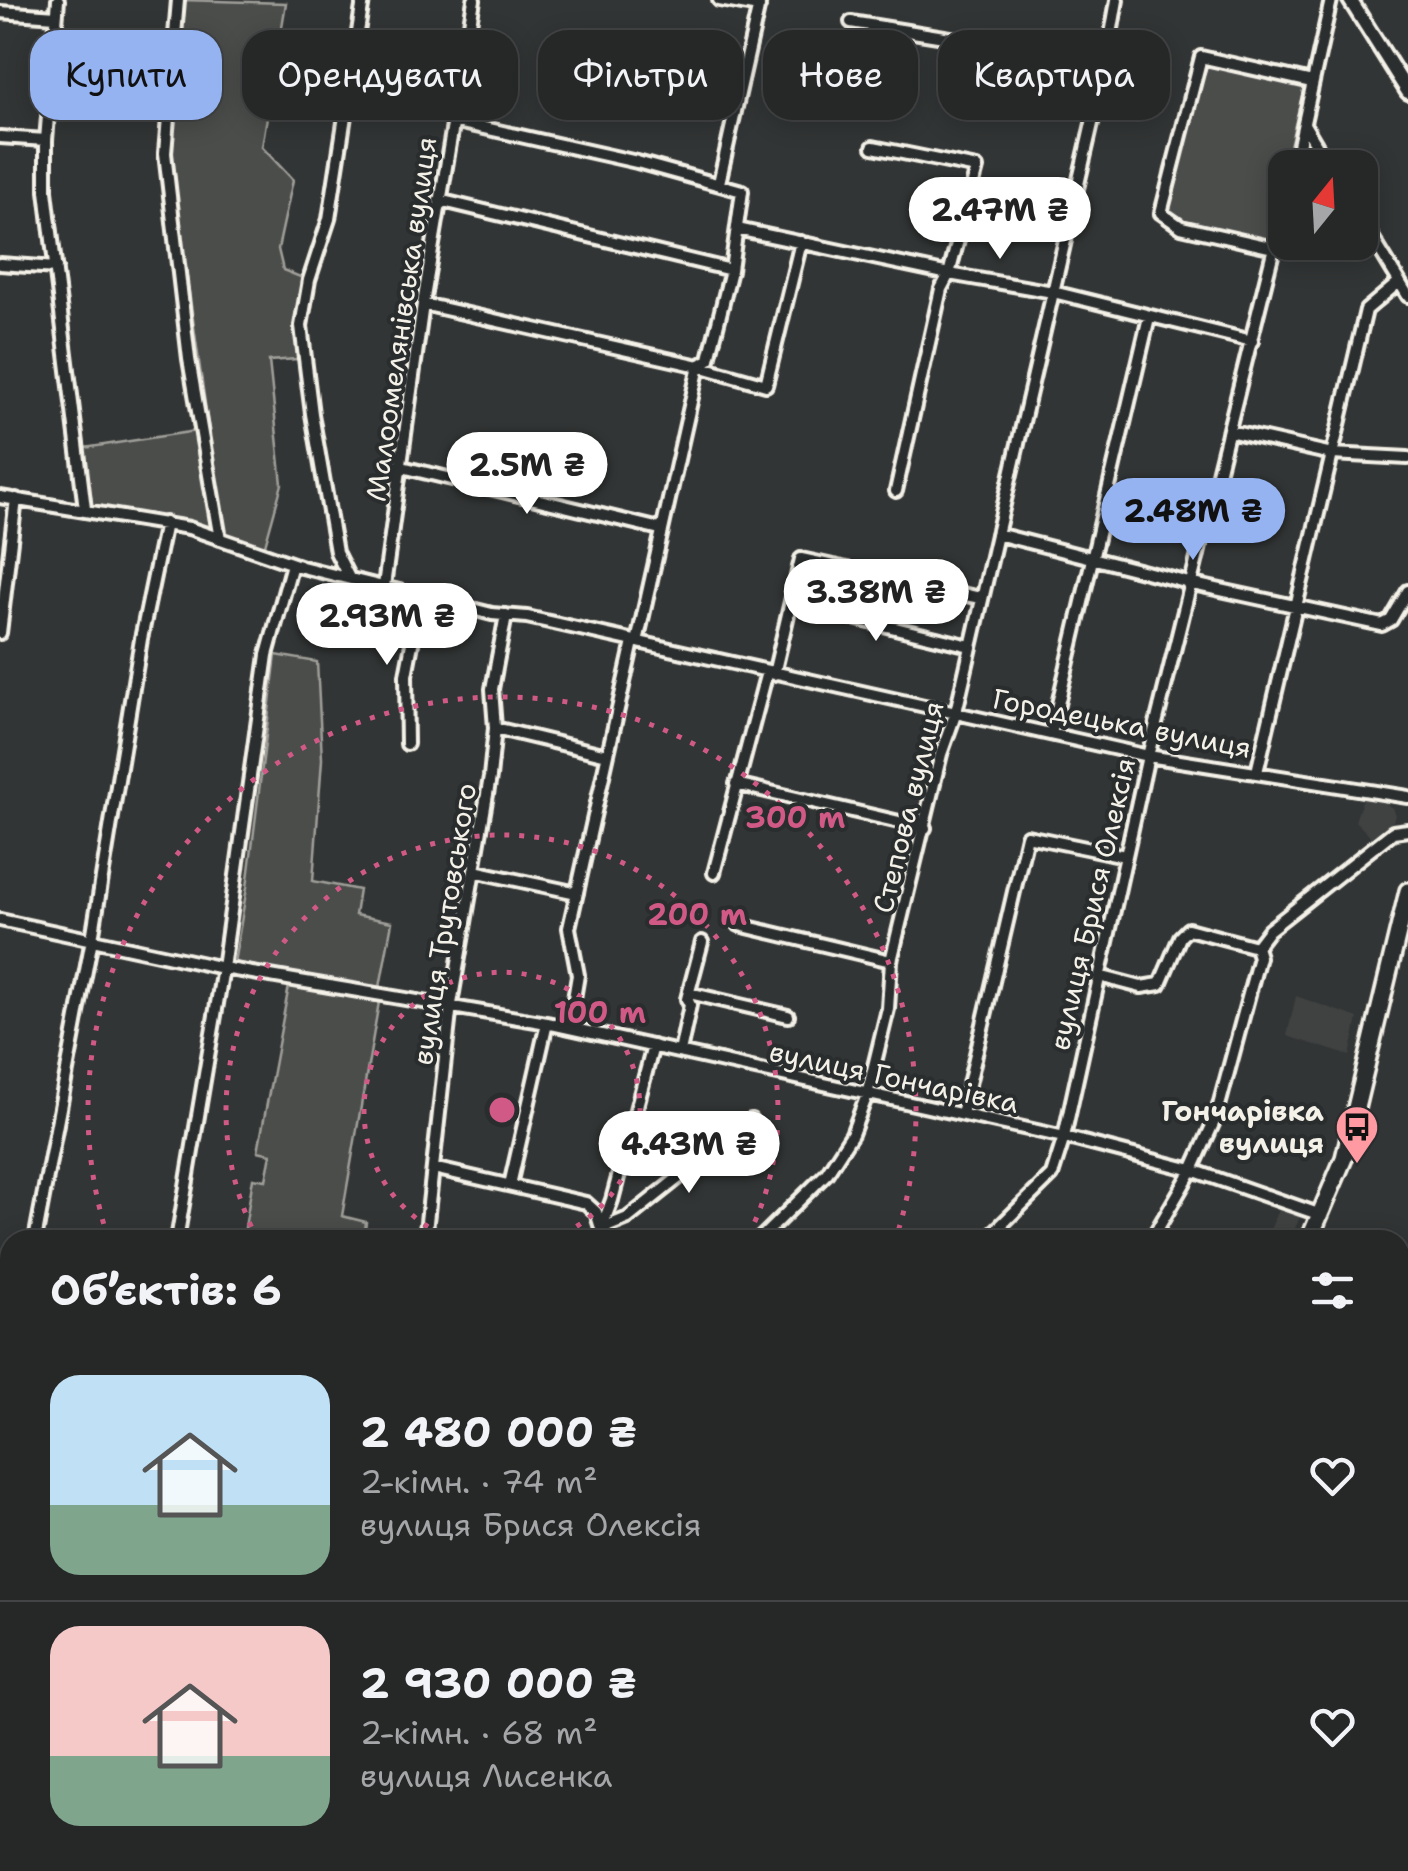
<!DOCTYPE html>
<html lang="uk">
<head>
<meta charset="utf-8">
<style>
  :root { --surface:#262828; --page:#323434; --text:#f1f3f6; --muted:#a4a6a8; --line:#424445; --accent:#95b2f1 }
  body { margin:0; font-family:"Shantell Sans",sans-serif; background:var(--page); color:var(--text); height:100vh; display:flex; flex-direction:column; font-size:38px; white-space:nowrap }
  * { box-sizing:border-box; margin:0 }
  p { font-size:32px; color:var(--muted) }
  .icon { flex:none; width:55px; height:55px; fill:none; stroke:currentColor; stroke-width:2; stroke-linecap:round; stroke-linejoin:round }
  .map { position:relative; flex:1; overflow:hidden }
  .details { position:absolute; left:0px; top:1230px; width:1410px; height:642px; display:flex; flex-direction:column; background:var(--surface); border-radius:30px 30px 0 0; box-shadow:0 5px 25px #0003,0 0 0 2px var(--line) }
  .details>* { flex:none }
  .banner { position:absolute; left:30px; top:30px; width:1350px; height:90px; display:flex; gap:20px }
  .needle { width:65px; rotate:18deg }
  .tools { position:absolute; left:1268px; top:150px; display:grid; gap:20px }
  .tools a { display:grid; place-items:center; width:110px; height:110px; border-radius:20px; background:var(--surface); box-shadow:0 5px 25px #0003,0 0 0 2px var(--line); font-size:50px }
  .price { position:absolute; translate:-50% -85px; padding:0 22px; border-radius:35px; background:#fff; color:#222; font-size:32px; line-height:65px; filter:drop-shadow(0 2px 5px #0008) }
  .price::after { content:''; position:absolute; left:50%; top:60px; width:30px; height:22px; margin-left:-15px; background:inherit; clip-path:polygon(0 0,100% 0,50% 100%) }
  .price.current { background:var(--accent); color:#111 }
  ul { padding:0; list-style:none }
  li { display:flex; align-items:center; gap:30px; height:250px; padding:0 50px }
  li+li { border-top:2px solid var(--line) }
  li span { display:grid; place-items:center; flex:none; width:280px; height:200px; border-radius:30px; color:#555 }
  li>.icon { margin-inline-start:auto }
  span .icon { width:120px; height:120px; fill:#fffc; stroke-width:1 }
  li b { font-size:42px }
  h2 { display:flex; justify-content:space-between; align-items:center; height:120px; padding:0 50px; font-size:42px }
  .chip { padding:0 35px; border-radius:30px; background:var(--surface); box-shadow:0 5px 25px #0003,0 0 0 2px var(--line); font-size:35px; line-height:90px }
  .chip.current { background:var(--accent); color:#111 }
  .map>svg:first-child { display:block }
  .built { fill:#404242 }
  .green { fill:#4b4d4c; stroke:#a09f9a; stroke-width:2.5 }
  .water { fill:#727370; stroke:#a6a5a0; stroke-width:2.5 }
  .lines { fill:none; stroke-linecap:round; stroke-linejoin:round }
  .minor-casing { stroke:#f4f1e8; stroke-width:18 }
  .tertiary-casing { stroke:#f4f1e8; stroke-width:20 }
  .secondary-casing { stroke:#f4f1e8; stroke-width:21 }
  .primary-casing { stroke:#f4f1e8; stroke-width:22 }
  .minor { stroke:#2a2d2e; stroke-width:10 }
  .tertiary { stroke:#2a2d2e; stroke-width:12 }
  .secondary { stroke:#2a2d2e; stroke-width:14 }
  .primary { stroke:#2a2d2e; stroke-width:15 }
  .ring { fill:none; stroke:#d15985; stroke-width:5; stroke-dasharray:5 10 }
  .labels { text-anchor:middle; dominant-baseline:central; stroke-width:8; stroke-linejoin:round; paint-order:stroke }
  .street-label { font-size:28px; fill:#f4f1e8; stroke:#2a2d2e }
  .poi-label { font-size:28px; font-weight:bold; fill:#f4f1e8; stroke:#2a2d2e; text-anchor:end }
  .centre { fill:#d15985; stroke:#2a2d2e; stroke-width:5 }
  .ring-label { font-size:30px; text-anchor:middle; font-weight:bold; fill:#d15985; stroke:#2a2d2e; stroke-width:8; stroke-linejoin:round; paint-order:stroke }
</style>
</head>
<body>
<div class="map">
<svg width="1408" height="1871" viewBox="0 0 1408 1871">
  <rect width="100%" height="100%" fill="#323535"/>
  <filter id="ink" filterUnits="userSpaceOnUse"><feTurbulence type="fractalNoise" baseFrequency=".01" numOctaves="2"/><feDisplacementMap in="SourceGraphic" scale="20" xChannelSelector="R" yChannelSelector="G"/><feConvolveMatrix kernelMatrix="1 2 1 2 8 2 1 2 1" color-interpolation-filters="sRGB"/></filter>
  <g filter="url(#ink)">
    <path class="built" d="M1367 797 1380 799 1392 808 1395 815 1393 821 1371 837 1355 821 1363 798Z
      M1296 996 1358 1018 1350 1056 1287 1036Z
      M1280 1208 1300 1217 1290 1240 1266 1238Z
      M1408 1333V1871H1275L1262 1863 1400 1862V1348Z
      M883 1863H983L993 1871H888L890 1866Z"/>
    <path class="green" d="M182 0 286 3 262 147 293 180 278 249 283 270 303 278 296 324 297 359 269 361 282 484 264 549 224 536 169 152Z
      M1203 63 1304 87 1267 243 1182 223 1165 211Z
      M196 431 215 532 166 517 91 505 84 448Z
      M276 655 317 662 322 759 313 881 359 890 355 915 392 922 380 987 234 963 247 887Z
      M289 986 379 1002 342 1216 366 1222 364 1240H243L253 1178 266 1180 271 1154 258 1151Z
      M1408 1574V1683L1400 1678V1585Z
      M10 1658V1862H712L720 1871H0V1663Z
      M1262 1863H1356L1351 1871H1275Z"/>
    <path class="water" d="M1404 1492H1408V1574L1400 1585V1498Z"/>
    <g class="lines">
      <g class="minor-casing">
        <path id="minor" d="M58 0 46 140V191L85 509
          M178 0 165 153 189 359 220 539
          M719 0 759 7
          M0 12 56 16
          M851 22 1106 63
          M453 121 637 162 742 191 731 270 709 359 699 366 637 642
          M1304 124 1330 168
          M0 137 46 140
          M873 147 977 168 949 274 941 289 896 491
          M1294 168 1331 0
          M719 183 760 0
          M439 200 731 270
          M1360 217 1408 296
          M737 229 949 274 1053 292 1252 341
          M1274 248 1181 227 1161 213 1201 57 1312 82
          M0 264 56 268
          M423 304 699 366 766 385 801 242
          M1229 431 1332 454 1408 458
          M402 467 660 529
          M0 497 189 528 302 567 492 614 527 617 1148 756 1408 797
          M997 534 1193 584 1382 625 1391 620 1408 591
          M349 578 336 552 312 414 301 326 309 280 329 219 363 0
          M384 586 423 304 474 0
          M791 603 970 646
          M0 633 16 499
          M774 674 801 559 980 598
          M495 728 607 755
          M1051 734 1149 317
          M407 744 406 675 421 597
          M1257 772 1366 310 1399 282
          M736 784 925 828
          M474 871 577 893
          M714 873 767 672
          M0 920 223 968 547 1023 1064 1137 1192 1170 1321 1215
          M739 925 891 961
          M1099 976 1141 987 1160 984 1180 937 1188 929 1256 947
          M689 993 788 1016
          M569 1028 578 975 569 928 633 642
          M680 1052 690 1005 687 999 702 942
          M962 1114 1027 836 1125 856
          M433 1168 586 1203 596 1212 601 1228
          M510 1185 547 1023
          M601 1229 628 1218 751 1120
          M35 1240 92 939 141 639 165 523
          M177 1240 223 968 267 655 292 564
          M425 1240 451 1004 490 777 495 728 492 689 506 615
          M597 1240 612 1200 653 1046
          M759 1240 827 1173 852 1134 867 1095 888 1009 891 961 941 754 956 712 1106 63 1117 0
          M986 1240 1052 1175 1064 1137 1148 756 1285 203
          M1151 1240 1192 1170 1216 1117 1259 957 1256 947 1269 930 1393 832 1408 830
          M0 1492 2 1433 10 1374
          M0 1507 10 1516
          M724 1862 733 1871
          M1009 1871 1016 1862"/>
      </g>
      <g class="tertiary-casing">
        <path id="tertiary" d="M1350 0 1408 92"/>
      </g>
      <g class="secondary-casing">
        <path id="secondary" d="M1242 1862 1255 1871"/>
      </g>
      <g class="primary-casing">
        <path id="primary" d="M1309 1240 1344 1158 1408 891
          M833 1871 841 1862"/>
      </g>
      <use href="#minor" class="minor"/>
      <use href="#tertiary" class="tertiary"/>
      <use href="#secondary" class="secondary"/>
      <use href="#primary" class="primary"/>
    </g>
  </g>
  <g class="ring">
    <path d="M455 1240A138 138 0 1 1 549 1240"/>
    <path d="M258 1240A276 276 0 1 1 746 1240"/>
    <path d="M108 1238A414 414 0 1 1 896 1238"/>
  </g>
  <defs>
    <g id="bus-pin" transform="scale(2.25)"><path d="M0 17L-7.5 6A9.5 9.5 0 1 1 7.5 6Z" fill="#ff9aa2" stroke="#2a2d2e"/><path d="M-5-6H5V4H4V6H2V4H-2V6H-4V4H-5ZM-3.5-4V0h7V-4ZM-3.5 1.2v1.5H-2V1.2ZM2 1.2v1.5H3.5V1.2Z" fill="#111"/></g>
  </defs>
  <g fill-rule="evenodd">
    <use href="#bus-pin" x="1357" y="1127"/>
  </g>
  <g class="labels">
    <g class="street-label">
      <text transform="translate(401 319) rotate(-82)">Малоомелянівська вулиця</text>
      <text transform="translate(1122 723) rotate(11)">Городецька вулиця</text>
      <text transform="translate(908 807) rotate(-76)">Степова вулиця</text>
      <text transform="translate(1092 904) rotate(-77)">вулиця Брися Олексія</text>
      <text transform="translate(444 924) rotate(-81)">вулиця Трутовського</text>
      <text transform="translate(894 1077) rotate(12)">вулиця Гончарівка</text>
    </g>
    <g class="poi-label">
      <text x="1324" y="1111">Гончарівка<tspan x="1324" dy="32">вулиця</tspan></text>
    </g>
  </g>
  <circle cx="502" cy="1110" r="15" class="centre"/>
  <g class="ring-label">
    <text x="795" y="828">300 m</text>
    <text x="697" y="925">200 m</text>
    <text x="600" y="1023">100 m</text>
  </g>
</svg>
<div class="tools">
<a><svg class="needle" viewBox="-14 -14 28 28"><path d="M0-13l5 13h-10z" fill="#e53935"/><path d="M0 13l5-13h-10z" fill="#a4a6a8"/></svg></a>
</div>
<b class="price" style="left:1000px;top:262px">2.47M ₴</b>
<b class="price" style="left:527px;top:517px">2.5M ₴</b>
<b class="price current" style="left:1193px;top:563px">2.48M ₴</b>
<b class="price" style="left:876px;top:644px">3.38M ₴</b>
<b class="price" style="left:387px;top:668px">2.93M ₴</b>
<b class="price" style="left:689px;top:1196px">4.43M ₴</b>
<div class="banner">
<a class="chip current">Купити</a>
<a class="chip">Орендувати</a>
<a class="chip">Фільтри</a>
<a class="chip">Нове</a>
<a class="chip">Квартира</a>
</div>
<section class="details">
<h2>Об’єктів: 6<svg class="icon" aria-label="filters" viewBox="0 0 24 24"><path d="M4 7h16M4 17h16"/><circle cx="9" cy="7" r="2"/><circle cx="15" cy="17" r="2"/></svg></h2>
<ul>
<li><span style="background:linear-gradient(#bfe0f5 65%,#7fa58c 0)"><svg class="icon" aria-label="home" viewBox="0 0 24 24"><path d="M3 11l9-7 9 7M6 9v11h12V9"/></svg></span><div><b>2 480 000 ₴</b><p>2-кімн. · 74 m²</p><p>вулиця Брися Олексія</p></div><svg class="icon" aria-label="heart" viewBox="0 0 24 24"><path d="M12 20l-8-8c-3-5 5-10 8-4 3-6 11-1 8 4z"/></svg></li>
<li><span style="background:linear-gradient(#f6c9c9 65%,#7fa58c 0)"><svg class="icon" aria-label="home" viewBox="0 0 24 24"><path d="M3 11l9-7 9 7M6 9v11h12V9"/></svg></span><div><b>2 930 000 ₴</b><p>2-кімн. · 68 m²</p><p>вулиця Лисенка</p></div><svg class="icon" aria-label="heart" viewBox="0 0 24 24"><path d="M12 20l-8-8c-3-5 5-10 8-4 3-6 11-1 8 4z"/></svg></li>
</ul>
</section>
</div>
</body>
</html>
